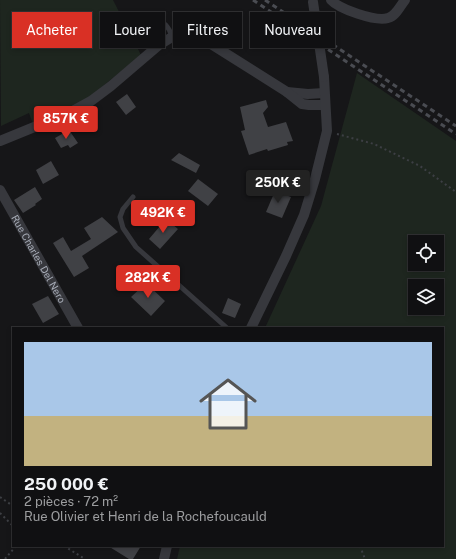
<!DOCTYPE html>
<html lang="fr">
<head>
<meta charset="utf-8">
<style>
  :root { --surface:#101012; --page:#19191b; --text:#f1f3f6; --muted:#9c9d9f; --line:#303032; --accent:#d93025 }
  body { margin:0; font-family:"Public Sans",sans-serif; background:var(--page); color:var(--text); height:100vh; display:flex; flex-direction:column; font-size:15px; white-space:nowrap }
  * { box-sizing:border-box; margin:0 }
  p { font-size:13px; color:var(--muted) }
  .icon { flex:none; width:22px; height:22px; fill:none; stroke:currentColor; stroke-width:2; stroke-linecap:round; stroke-linejoin:round }
  .map { position:relative; flex:1; overflow:hidden }
  .side { position:absolute; left:12px; top:327px; width:432px; height:220px; display:flex; flex-direction:column; background:var(--surface); border-radius:0px; box-shadow:0 2px 6px #0003,0 0 0 1px var(--line) }
  .side>* { flex:none }
  .guide { position:absolute; left:12px; top:12px; width:432px; height:36px; display:flex; gap:8px }
  .controls { position:absolute; left:408px; top:235px; display:grid; gap:8px }
  .controls a { display:grid; place-items:center; width:36px; height:36px; border-radius:0px; background:var(--surface); box-shadow:0 2px 6px #0003,0 0 0 1px var(--line); font-size:20px }
  .price { position:absolute; translate:-50% -34px; padding:0 9px; border-radius:4px; background:var(--accent); color:#fff; font-size:13px; line-height:26px; filter:drop-shadow(0 1px 2px #0008) }
  .price::after { content:''; position:absolute; left:50%; top:24px; width:12px; height:9px; margin-left:-6px; background:inherit; clip-path:polygon(0 0,100% 0,50% 100%) }
  .price.current { background:#222; color:#fff }
  ul { padding:0; list-style:none }
  li { display:grid; align-content:center; gap:8px; height:212px; padding:0 12px }
  li span { display:grid; place-items:center; height:124px; border-radius:0px; color:#555 }
  li>.icon { margin-inline-start:auto }
  span .icon { width:72px; height:72px; fill:#fffc; stroke-width:1 }
  li b { font-size:17px }
  .chip { padding:0 14px; border-radius:0px; background:var(--surface); box-shadow:0 2px 6px #0003,0 0 0 1px var(--line); font-size:14px; line-height:36px }
  .chip.current { background:var(--accent); color:#fff }
  .map>svg:first-child { display:block }
  .green { fill:#1e261f; fill-rule:evenodd }
  .building { fill:#404145 }
  .lines { fill:none; stroke-linecap:round; stroke-linejoin:round }
  .path { stroke:#3d3f44; stroke-width:2; stroke-dasharray:2 3; stroke-linecap:butt }
  .service { stroke:#37383d; stroke-width:5 }
  .minor { stroke:#37383d; stroke-width:10 }
  .rail { stroke:#4a4c52; stroke-width:3; stroke-dasharray:5 4; stroke-linecap:butt }
  .minor-bridge { stroke:#37383d; stroke-width:10 }
  .labels { text-anchor:middle; dominant-baseline:central; stroke-width:3.5; stroke-linejoin:round; paint-order:stroke }
  .street-label { font-size:10px; fill:#a8adb8; stroke:#111113 }
</style>
</head>
<body>
<div class="map">
<svg width="456" height="559" viewBox="0 0 456 559">
  <rect width="100%" height="100%" fill="#161618"/>
  <path class="green" d="M0 0H113L141 55 76 108 33 124 29 113 1 126Z
    M357 73 456 141V559H177L180 546H443V328H265L321 206ZM415 242H437V264H415ZM415 286H437V308H415Z"/>
  <path class="building" d="M127 94 136 107 126 115 116 102Z
    M266 100 268 107 263 113 268 127 286 122 293 141 287 142 288 145 268 151 267 149 249 155 241 131 245 130 240 107Z
    M69 130 78 143 70 148 68 145 61 148 55 138Z
    M179 153 200 165 196 173 171 160Z
    M51 161 59 175 43 184 36 170Z
    M198 179 218 194 208 206 188 191Z
    M35 187 42 199 35 204 36 205 23 213 14 200Z
    M275 191 291 197 282 218 266 212Z
    M102 217 118 232 82 256 89 268 74 277 53 243 63 237 71 251 91 239 84 228Z
    M166 219 178 229 160 249 149 239Z
    M146 283 165 301 151 316 131 297Z
    M48 296 59 314 43 323 32 304Z
    M228 298 241 304 235 318 222 313Z
    M108 546H141L133 559H129Z"/>
  <g class="lines">
    <path class="path" d="M337 134 374 144 420 166 456 192
      M0 497 13 506
      M0 513 13 526
      M64 546 85 559
      M360 546 365 559
      M5 559 16 546"/>
    <path class="service" d="M131 23C144 20 159 15 168 28 170 30 171 35 172 37
      M133 197 123 209 120 217 123 228 136 247 227 328"/>
    <g class="minor">
      <path d="M331 0C339 9 376 22 388 18 396 16 400 6 405 0"/>
      <path d="M287 92 308 94 324 93"/>
      <path d="M0 141 71 112 91 101 111 86 159 45 172 37 182 34 190 35 203 39 287 92 302 104 309 105H325"/>
      <path id="s1" d="M0 190 78 328"/>
      <path d="M251 328 286 256 304 215 315 179 327 131 324 77"/>
      <path d="M164 559 167 546"/>
    </g>
    <path class="rail" d="M253 0 456 134
      M265 0 456 126"/>
    <path class="minor-bridge" d="M313 2 324 77"/>
  </g>
  <g class="labels">
    <g class="street-label">
      <text stroke="none"><textPath href="#s1" startOffset="79">Rue Charles Del Nero</textPath></text>
    </g>
  </g>
</svg>
<div class="controls">
<a><svg class="icon" aria-label="locate" viewBox="0 0 24 24"><circle cx="12" cy="12" r="6"/><path d="M12 2v4M12 18v4M2 12h4M18 12h4"/></svg></a>
<a><svg class="icon" aria-label="layers" viewBox="0 0 24 24"><path d="M12 4l9 5-9 5-9-5zM3 14l9 5 9-5"/></svg></a>
</div>
<b class="price" style="left:66px;top:140px">857K €</b>
<b class="price current" style="left:278px;top:204px">250K €</b>
<b class="price" style="left:163px;top:234px">492K €</b>
<b class="price" style="left:148px;top:299px">282K €</b>
<div class="guide">
<a class="chip current">Acheter</a>
<a class="chip">Louer</a>
<a class="chip">Filtres</a>
<a class="chip">Nouveau</a>
</div>
<section class="side">
<ul>
<li><span style="background:linear-gradient(#a9c7e8 60%,#c2b280 0)"><svg class="icon" aria-label="home" viewBox="0 0 24 24"><path d="M3 11l9-7 9 7M6 9v11h12V9"/></svg></span><div><b>250 000 €</b><p>2 pièces · 72 m²</p><p>Rue Olivier et Henri de la Rochefoucauld</p></div></li>
</ul>
</section>
</div>
</body>
</html>
